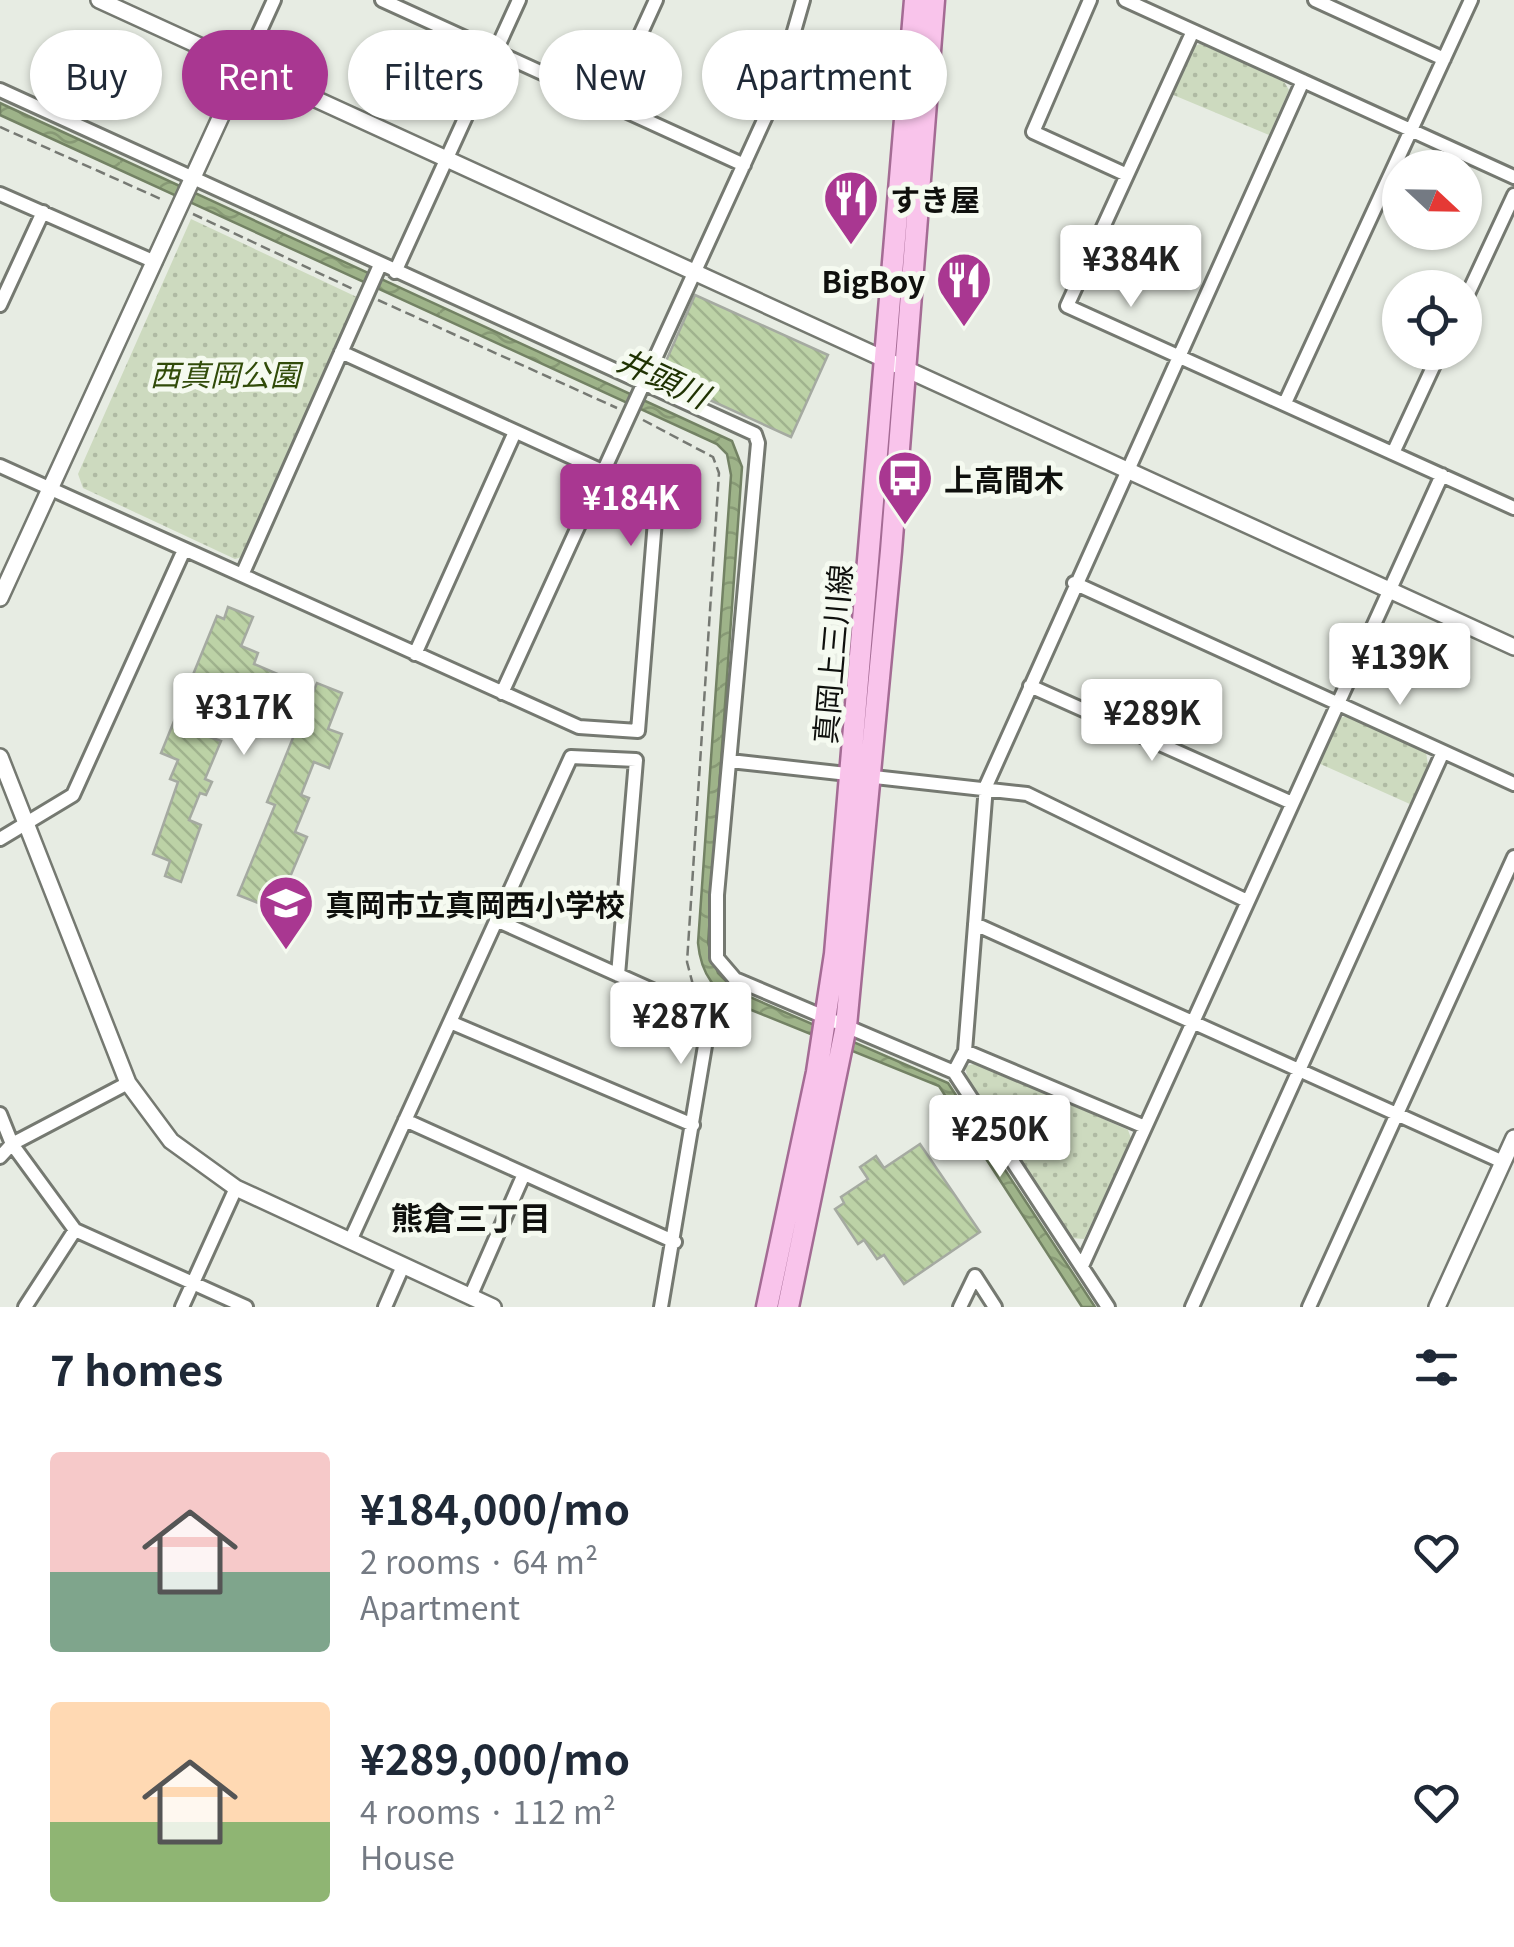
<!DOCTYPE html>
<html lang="en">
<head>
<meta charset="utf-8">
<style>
  :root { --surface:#fff; --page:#f6f6f7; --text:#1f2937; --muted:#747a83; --accent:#a93791 }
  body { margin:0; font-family:Georgia,"Noto Sans JP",serif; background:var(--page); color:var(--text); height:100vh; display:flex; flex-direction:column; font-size:38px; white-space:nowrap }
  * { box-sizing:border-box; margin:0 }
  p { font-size:32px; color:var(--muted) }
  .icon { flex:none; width:55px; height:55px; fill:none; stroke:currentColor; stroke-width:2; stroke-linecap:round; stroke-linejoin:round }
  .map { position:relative; height:1307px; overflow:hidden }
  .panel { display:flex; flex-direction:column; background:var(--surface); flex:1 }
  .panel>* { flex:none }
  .guide { position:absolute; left:30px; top:30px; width:1000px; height:90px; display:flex; gap:20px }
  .needle { width:65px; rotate:112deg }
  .controls { position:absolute; left:1382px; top:150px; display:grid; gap:20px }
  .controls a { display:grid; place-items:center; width:100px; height:100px; border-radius:50%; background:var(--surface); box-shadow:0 2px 8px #0004; font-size:50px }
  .price { position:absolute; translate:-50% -85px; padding:0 22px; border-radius:10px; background:#fff; color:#222; font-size:32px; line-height:65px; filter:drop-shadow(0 2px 5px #0008) }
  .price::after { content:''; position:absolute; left:50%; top:60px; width:30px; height:22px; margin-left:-15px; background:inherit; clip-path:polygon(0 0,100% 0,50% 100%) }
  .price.on { background:var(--accent); color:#fff }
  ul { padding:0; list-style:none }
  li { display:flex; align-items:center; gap:30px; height:250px; padding:0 50px }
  li span { display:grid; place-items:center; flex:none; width:280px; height:200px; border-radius:10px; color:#555 }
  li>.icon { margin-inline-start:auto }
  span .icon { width:120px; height:120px; fill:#fffc; stroke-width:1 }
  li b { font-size:42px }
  h2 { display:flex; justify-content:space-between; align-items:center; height:120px; padding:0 50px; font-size:42px }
  .tag { padding:0 35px; border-radius:45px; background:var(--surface); box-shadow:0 2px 8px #0004; font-size:35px; line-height:90px }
  .tag.on { background:var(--accent); color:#fff }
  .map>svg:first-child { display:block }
  .grass { fill:url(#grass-dots) }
  .water { fill:url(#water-waves); stroke:#738264; stroke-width:2.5 }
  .building { fill:url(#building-back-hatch); stroke:#a5aaa1; stroke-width:2.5 }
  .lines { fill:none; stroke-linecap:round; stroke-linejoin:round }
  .minor-casing { stroke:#757971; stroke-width:18 }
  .tertiary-casing { stroke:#757971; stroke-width:20 }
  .primary-casing { stroke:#a46b94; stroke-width:25 }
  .path { stroke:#767973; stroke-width:2.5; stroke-dasharray:10 5; stroke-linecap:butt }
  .minor { stroke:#fff; stroke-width:12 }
  .tertiary { stroke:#fff; stroke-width:15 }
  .primary { stroke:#f9c4eb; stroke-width:20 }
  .labels { text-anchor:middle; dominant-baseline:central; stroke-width:10; stroke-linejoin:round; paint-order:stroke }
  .poi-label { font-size:30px; font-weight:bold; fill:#0f100d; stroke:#f5faf0; text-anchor:start }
  .park-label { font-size:30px; font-style:italic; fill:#314b09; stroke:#f5faf0 }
  .street-label { font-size:30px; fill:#0f100d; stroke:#f5faf0 }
  .water-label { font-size:32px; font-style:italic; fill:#1f3202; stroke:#f5faf0 }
  .neighbourhood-label { font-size:32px; font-weight:bold; fill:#0f100d; stroke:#f5faf0 }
</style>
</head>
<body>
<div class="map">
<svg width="1514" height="1307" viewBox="0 0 1514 1307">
  <defs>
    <pattern id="grass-dots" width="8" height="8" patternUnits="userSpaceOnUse" patternTransform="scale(2.5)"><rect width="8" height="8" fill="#cddabf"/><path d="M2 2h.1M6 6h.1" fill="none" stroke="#afbaa3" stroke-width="1.8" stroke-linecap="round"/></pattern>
    <pattern id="water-waves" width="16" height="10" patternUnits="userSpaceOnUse" patternTransform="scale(2.5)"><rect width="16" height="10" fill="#9eb389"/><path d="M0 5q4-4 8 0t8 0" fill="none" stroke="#879975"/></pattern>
    <pattern id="building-back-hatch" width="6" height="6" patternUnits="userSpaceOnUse" patternTransform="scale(2.5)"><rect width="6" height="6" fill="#bcd2a6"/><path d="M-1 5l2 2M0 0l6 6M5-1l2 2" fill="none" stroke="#a0b38e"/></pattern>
  </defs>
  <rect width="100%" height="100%" fill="#e7ece3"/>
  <path class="grass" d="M1200 44 1283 80 1289 90 1269 135 1171 94 1192 47Z
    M191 219 361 299 245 556 235 559 83 488 78 474Z
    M1349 715 1426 752 1428 765 1412 805 1316 762 1337 719Z
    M979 1063 1128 1130 1132 1141 1084 1239 1071 1238 968 1080 965 1066Z"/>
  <path class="water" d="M0 103 732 441 742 467 708 943 718 973 736 991 948 1083 1095 1307H1082L939 1086 744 1007C715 993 701 975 698 943L731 475 727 454 717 444 0 115Z"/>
  <path class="building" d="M695 295 828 355 791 437 659 377Z
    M228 607 253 617 241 646 258 653 254 664 280 675 277 697 306 709 317 683 342 693 328 729 342 734 329 768 314 762 301 795 309 798 295 832 307 837 276 910 238 895 275 805 267 802 299 723 222 691 204 735 221 741 205 779 212 782 206 795 200 793 189 820 201 825 181 882 165 876 170 861 153 854 178 782 170 779 178 760 161 753 217 616 224 619Z
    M920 1144 980 1232 904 1284 884 1255 877 1259 864 1240 858 1244 835 1209 844 1203 841 1197 868 1179 860 1167 876 1156 884 1168Z"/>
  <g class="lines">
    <g class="minor-casing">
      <path id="minor" d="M382 0 744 165
        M1090 0 1033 132 1127 175
        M1125 0 1514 177
        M1315 0 1444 59
        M1193 31 1067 306 1514 508
        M244 66 274 0
        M0 90 755 434 758 443 717 895V958L735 979 954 1072 1108 1307
        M609 103 656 0
        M0 194 155 262
        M395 272 519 0
        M1465 300 1514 195
        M0 305 43 212
        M1285 403 1471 0
        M1393 453 1440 352
        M0 466 579 727 638 731 657 496 341 352
        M242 575 380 265
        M1074 583 1514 784
        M415 654 515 432
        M1030 686 1292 803
        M502 693 776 94 803 0
        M730 761 1027 794 1247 901
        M0 839 73 795 184 550
        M496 920 710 1016 661 1307
        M975 924 1503 1162
        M450 1022 693 1125
        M965 1051 1145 1127
        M954 1072 965 1051 986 786 1303 81
        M0 1114 12 1144 75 1230 246 1307
        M405 1120 675 1242
        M0 1157 12 1144 128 1083
        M350 1241 571 757 636 760 618 975
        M1082 1266 1442 475
        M470 1297 524 1174
        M25 1307 75 1230
        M182 1307 236 1188
        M385 1307 403 1266
        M960 1307 975 1276 995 1307
        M1192 1307 1443 752
        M1309 1307 1514 857"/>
    </g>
    <g class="tertiary-casing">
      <path id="tertiary" d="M99 0 1514 647
        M0 598 244 66
        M0 757 128 1083 171 1141 236 1188 493 1307
        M1437 1307 1514 1138"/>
    </g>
    <g class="primary-casing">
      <path id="primary" d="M767 1307 817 1072 835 954 915 0
        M788 1307 846 1026 891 551 934 0"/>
    </g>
    <path class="path" d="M0 127 163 200
      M193 214 353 289
      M378 300 617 408
      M643 420 713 457 719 473 687 962 693 985 738 1011"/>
    <use href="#minor" class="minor"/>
    <use href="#tertiary" class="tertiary"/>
    <use href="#primary" class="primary"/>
  </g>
  <defs>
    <g id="restaurant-pin" transform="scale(2.875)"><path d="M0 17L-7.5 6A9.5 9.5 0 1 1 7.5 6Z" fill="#a93791" stroke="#f5faf0"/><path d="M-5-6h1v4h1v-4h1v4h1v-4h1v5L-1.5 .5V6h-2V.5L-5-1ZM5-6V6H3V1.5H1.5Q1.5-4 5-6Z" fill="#fff"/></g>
    <g id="bus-pin" transform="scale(2.875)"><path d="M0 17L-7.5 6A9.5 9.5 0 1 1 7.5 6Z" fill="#a93791" stroke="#f5faf0"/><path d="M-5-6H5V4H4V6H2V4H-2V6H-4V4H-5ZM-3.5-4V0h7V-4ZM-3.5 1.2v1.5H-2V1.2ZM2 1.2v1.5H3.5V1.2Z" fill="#fff"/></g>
    <g id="school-pin" transform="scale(2.875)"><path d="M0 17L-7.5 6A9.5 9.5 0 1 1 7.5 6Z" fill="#a93791" stroke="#f5faf0"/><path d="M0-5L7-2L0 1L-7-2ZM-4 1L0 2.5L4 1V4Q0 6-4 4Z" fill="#fff"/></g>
  </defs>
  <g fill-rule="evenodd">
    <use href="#restaurant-pin" x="851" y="198"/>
    <use href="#restaurant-pin" x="964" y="280"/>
    <use href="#bus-pin" x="905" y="478"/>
    <use href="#school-pin" x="286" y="903"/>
  </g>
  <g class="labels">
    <g class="poi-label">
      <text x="890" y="198">すき屋</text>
      <text x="925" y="280" text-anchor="end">BigBoy</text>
      <text x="944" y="478">上高間木</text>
      <text x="325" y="903">真岡市立真岡西小学校</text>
    </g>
    <g class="park-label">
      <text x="225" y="373">西真岡公園</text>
    </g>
    <g class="street-label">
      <text transform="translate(831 654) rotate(-85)">真岡上三川線</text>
    </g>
    <g class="water-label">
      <text transform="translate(664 376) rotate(25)">井頭川</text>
    </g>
    <g class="neighbourhood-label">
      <text x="471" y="1216">熊倉三丁目</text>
    </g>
  </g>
</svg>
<div class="controls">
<a><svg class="needle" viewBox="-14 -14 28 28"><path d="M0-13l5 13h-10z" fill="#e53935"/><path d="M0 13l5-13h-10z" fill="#747a83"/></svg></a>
<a><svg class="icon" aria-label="locate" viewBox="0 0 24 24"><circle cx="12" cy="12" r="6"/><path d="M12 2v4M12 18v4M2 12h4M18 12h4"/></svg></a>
</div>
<b class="price" style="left:1131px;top:310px">¥384K</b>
<b class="price on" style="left:631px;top:549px">¥184K</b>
<b class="price" style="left:1400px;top:708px">¥139K</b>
<b class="price" style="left:244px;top:758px">¥317K</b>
<b class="price" style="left:1152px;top:764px">¥289K</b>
<b class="price" style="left:681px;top:1067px">¥287K</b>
<b class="price" style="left:1000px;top:1180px">¥250K</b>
<div class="guide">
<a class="tag">Buy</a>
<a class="tag on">Rent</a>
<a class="tag">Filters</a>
<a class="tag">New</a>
<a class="tag">Apartment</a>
</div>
</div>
<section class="panel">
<h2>7 homes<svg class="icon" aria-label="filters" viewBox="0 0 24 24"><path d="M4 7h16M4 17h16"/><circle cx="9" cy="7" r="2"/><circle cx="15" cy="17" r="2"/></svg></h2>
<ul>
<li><span style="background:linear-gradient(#f6c9c9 60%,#7fa58c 0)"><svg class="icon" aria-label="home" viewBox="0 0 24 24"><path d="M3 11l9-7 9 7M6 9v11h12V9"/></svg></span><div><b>¥184,000/mo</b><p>2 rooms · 64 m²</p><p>Apartment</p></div><svg class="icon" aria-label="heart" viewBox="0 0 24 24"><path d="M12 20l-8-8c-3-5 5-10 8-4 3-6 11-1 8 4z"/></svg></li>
<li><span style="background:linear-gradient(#ffd9b3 60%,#8fb573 0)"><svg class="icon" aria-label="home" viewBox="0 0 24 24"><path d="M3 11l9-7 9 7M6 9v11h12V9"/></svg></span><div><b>¥289,000/mo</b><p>4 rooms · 112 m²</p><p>House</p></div><svg class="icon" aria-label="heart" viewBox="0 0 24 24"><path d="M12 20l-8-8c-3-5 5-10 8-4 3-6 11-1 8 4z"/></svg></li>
</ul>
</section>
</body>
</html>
